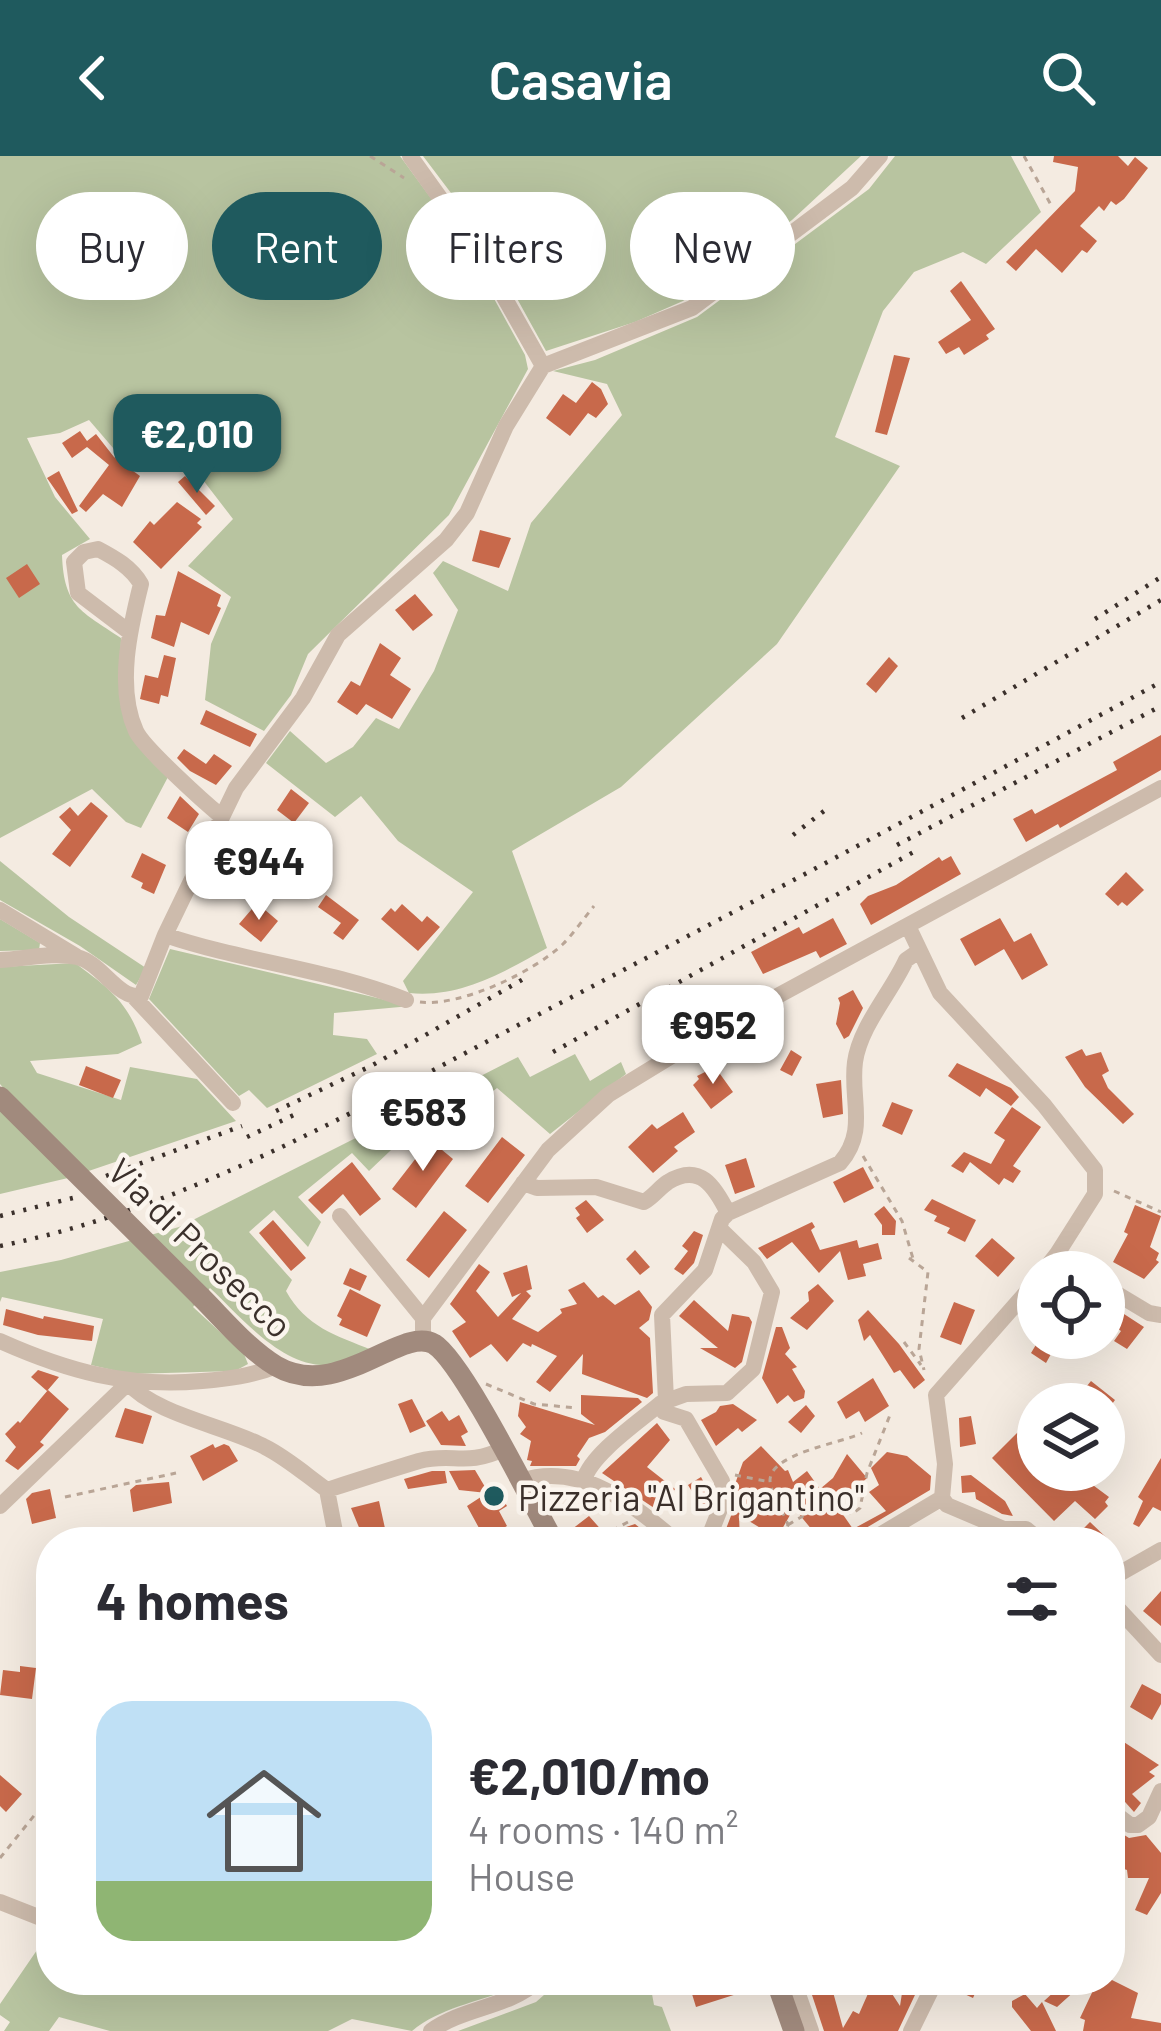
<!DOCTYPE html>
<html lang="en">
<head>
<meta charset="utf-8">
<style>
  :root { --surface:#fff; --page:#f2f2f3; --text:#2b2b33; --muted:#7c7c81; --line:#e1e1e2; --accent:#1f5a5e }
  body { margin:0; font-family:Barlow,sans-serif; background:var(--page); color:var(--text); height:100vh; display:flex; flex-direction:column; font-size:45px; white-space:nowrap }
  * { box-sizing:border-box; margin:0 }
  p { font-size:39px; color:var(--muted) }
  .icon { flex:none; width:66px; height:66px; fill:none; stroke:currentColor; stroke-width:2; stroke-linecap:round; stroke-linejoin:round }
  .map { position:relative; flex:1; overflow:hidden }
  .sheet { position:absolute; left:36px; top:1371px; width:1089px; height:468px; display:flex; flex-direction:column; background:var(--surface); border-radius:48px; box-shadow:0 12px 48px #0002 }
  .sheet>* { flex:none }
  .top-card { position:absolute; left:36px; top:36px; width:1089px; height:108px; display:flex; gap:24px }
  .buttons { position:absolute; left:1017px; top:1095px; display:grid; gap:24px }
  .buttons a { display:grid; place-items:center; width:108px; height:108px; border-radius:50%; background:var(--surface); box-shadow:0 12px 48px #0002; font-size:60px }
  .price { position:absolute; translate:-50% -102px; padding:0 27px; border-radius:24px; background:#fff; color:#222; font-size:39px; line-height:78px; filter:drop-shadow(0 3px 6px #0008) }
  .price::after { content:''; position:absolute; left:50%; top:72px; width:36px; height:27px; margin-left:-18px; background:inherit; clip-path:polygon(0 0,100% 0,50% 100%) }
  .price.on { background:var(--accent); color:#fff }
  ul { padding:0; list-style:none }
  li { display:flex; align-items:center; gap:36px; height:300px; padding:0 60px }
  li+li { border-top:3px solid var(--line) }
  li span { display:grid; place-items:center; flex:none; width:336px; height:240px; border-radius:36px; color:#555 }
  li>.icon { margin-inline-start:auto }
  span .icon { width:144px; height:144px; fill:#fffc; stroke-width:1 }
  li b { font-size:51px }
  h2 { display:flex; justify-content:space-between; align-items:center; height:144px; padding:0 60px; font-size:51px }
  .tag { padding:0 42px; border-radius:54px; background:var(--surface); box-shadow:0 12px 48px #0002; font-size:42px; line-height:108px }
  .tag.on { background:var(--accent); color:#fff }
  header { display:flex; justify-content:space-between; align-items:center; height:156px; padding:0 60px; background:var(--accent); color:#fff; font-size:54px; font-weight:600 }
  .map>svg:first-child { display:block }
  .green { fill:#b8c4a0 }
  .building { fill:#c8694b }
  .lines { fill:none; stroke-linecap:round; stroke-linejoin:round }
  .path { stroke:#b9a596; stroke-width:3; stroke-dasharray:6 6; stroke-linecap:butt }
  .minor { stroke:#cdbbac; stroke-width:16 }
  .secondary { stroke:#a18a7d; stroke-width:21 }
  .rail { stroke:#3b302b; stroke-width:4.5; stroke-dasharray:3 9; stroke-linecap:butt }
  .secondary-bridge { stroke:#a18a7d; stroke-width:21 }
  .poi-dot { fill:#1f5a5e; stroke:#fbf5ee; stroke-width:4.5 }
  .labels { text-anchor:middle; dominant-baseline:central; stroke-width:9; stroke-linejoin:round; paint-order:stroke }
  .street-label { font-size:36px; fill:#3b302b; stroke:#fbf5ee }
  .poi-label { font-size:36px; fill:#3b302b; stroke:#fbf5ee; text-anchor:start }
</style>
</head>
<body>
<header><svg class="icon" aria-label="back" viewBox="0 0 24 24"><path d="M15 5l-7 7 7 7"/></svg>Casavia<svg class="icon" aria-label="search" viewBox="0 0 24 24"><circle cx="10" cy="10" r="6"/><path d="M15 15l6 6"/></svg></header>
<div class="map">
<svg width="1161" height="1875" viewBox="0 0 1161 1875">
  <rect width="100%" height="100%" fill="#f4ebe1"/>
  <path class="green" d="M0 0H400L463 86 525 199 528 213 449 359 308 498 291 539 264 575 205 544 211 488 231 441 188 410 233 363 173 285 159 278 120 300 89 264 60 277 27 282 55 341 90 383 62 399C64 451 81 455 121 482 120 545 116 578 168 621L141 672 126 666 92 633 0 682Z
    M423 0H861L792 64 683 145 635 166 546 195 479 74Z
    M895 0H1011L1041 56 986 108 963 96 914 116 883 155 835 281 900 310 777 488 621 631 512 695 547 792C502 817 461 842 409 837L403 825 473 736 398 685 361 640 335 661 266 607 290 575 326 607 353 591 376 562 399 573 434 515 458 454 433 417 443 405 508 435 531 367 622 259 607 228 553 215 595 204 697 161 869 33Z
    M0 705 69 761 146 812 136 829 80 790 0 744Z
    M0 763 40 787 39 794 0 795Z
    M170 793 411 850 334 857 333 879 367 883 377 898 267 952 249 934 239 940 149 843Z
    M75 807C109 832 128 846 142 887L118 898 30 905 37 917 121 944 130 911 197 923 236 965 68 1022 0 1038V939L5 934 0 928V811Z
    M575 898 590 925 621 906 626 918 550 978 497 932 439 978 411 975 369 1015 352 997 298 1041 321 1066 308 1091 274 1054 249 1076 292 1124 286 1135C306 1171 335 1179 372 1194 361 1198 349 1206 337 1208 287 1218 242 1162 210 1132L193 1151 244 1198 248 1208 235 1215 130 1218 91 1209 103 1163 2 1141 0 1146V1116L61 1104 179 1071 461 929 464 936 469 934 467 927 518 901 530 921Z
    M48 1778 51 1824H530C492 1845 446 1847 412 1875L352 1863 328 1875H110L59 1861 49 1875H4L10 1866 0 1859V1848Z
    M561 1824H672V1833L652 1838 654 1849 662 1851 671 1875H458L536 1846Z"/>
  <path class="building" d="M1054 0H1118L1128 10 1135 1 1148 12 1124 43 1116 49 1111 45 1104 55 1099 50 1080 70 1097 85 1087 97 1082 94 1062 117 1036 93 1016 115 1006 106 1075 35 1078 11 1053 6Z
    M961 125 995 173 986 179 989 183 964 199 959 191 946 198 938 186 971 164 950 135Z
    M894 199 910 202 887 279 875 276Z
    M592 226 601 233 608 248 596 262 588 257 570 280 546 262 563 238 576 247Z
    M80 275 87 285 96 278 114 301 140 320 122 351 103 338 86 356 79 350 109 309 87 291 72 302 62 287Z
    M172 277 165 286 181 307 170 315 156 298 146 305 139 293Z
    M59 315 78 355 72 358 47 322Z
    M185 320 215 350 206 359 178 326Z
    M177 346 201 363 197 367 202 371 161 413 133 386 150 365 154 369Z
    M480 374 511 382 499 412 472 405Z
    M27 408 40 428 19 442 6 422Z
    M178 415 221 439 217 450 221 452 209 479 181 466 174 491 151 482 156 459 165 460Z
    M415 438 433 459 413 475 395 454Z
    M380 487 401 502 390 519 411 533 392 563 366 548 357 559 337 546 351 525 360 530Z
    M164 499 176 502 168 541 161 539 159 548 140 543 145 519 158 522Z
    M889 501 898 510 876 537 866 528Z
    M206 554 257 578 250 591 200 568Z
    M1161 579V614L1060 672 1058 668 1026 686 1013 663 1032 653 1035 658 1117 614 1113 606Z
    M184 593 206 608 214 598 232 610 216 629 190 615 177 602Z
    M291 633 309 647 294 667 277 654Z
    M180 640 199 658 188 676 167 662Z
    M91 646 108 660 70 711 52 698 71 674 59 661 70 651 78 660Z
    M142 697 166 709 154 738 141 732 143 727 131 721Z
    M951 700 961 718 871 769 860 748 868 740 896 729 939 701 942 705Z
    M1126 716 1144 734 1127 750 1122 746 1118 750 1105 738Z
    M326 739 359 764 343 784 333 777 341 767 318 751Z
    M257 747 278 765 261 786 239 768Z
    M402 748 422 766 427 760 440 771 418 795 381 763 391 752 395 756Z
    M833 762 847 788 820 802 816 795 763 818 751 796 799 771 803 778Z
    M1000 762 1014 786 1031 777 1048 809 1022 824 1004 793 975 810 960 783Z
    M853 834 863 852 849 880 844 883 836 868 840 847 838 842Z
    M1082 893 1086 900 1101 896 1109 915 1102 919 1108 932 1134 958 1123 968 1085 931 1065 901Z
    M791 894 802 901 792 920 780 914Z
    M957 907 1011 932 1019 941 1011 950 986 932 980 941 948 920Z
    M86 910 121 924 113 942 79 929Z
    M715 911 733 936 711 953 693 929 699 923 697 920Z
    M841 924 843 958 823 962 816 928Z
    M892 946 913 954 902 979 882 970Z
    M1012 951 1041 971 1013 1010 1021 1015 1013 1027 1004 1022 999 1029 970 1006 963 1017 951 1010 964 996 991 1008 1005 984 994 977Z
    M683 956 695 976 674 991 678 995 653 1017 628 991 652 968 657 973Z
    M502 981 525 999 488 1047 465 1030Z
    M430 984 453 1003 416 1052 392 1033Z
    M746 1002 755 1031 735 1038 725 1009Z
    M352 1006 381 1043 360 1060 343 1038 322 1058 308 1044Z
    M863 1011 874 1032 844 1047 833 1026Z
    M932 1043 976 1064 965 1086 947 1077 950 1072 934 1065 937 1060 924 1054Z
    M586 1044 604 1064 587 1077 576 1062 580 1059 575 1052Z
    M1135 1049 1161 1060 1150 1091 1159 1097 1156 1104 1159 1106 1144 1123 1113 1106 1128 1078 1124 1076Z
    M884 1050 896 1065 895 1079H882V1069L874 1058Z
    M444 1055 467 1074 429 1122 406 1104Z
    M273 1064 306 1102 291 1115 259 1077Z
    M812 1066 815 1071 811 1074 820 1094 857 1084 859 1092 878 1087 882 1103 863 1108 866 1120 848 1124 840 1095 819 1117 792 1086 767 1103 758 1092Z
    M694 1075 703 1079 694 1107 683 1119 674 1113 688 1095 682 1090Z
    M992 1082 1015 1102 998 1121 975 1100Z
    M635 1094 650 1111 640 1119 626 1103Z
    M479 1108 490 1116 476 1135 498 1161 521 1137 512 1141 503 1117 527 1109 532 1133 526 1135 531 1140 512 1163 538 1176 562 1157 560 1153 577 1148 568 1134 584 1126 598 1142 603 1139 615 1149 639 1134 652 1151 649 1164 639 1172 650 1182 653 1237 647 1242 582 1218 583 1198 550 1236 536 1226 557 1200 532 1188 531 1191 523 1187 507 1206 491 1188 470 1202 452 1175 466 1166 450 1148Z
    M350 1112 367 1120 360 1135 343 1128Z
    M818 1128 834 1145 807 1174 790 1162 809 1145 808 1136Z
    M350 1133 381 1149 367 1181 339 1169 342 1163 337 1160Z
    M694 1144 728 1175 732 1158 749 1161 752 1166 742 1206 735 1212 700 1192H718L679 1160Z
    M1104 1145 1144 1171 1127 1193 1114 1185 1121 1175 1104 1163Z
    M954 1146 975 1154 961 1189 940 1181Z
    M6 1153 43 1163 44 1160 94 1170 92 1185 38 1179 3 1169Z
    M868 1154 899 1188 925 1224 914 1233 900 1214 894 1217 870 1179 864 1185 858 1164Z
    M776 1171H782L790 1192 785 1198 797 1211 792 1213 805 1235 804 1242 794 1246 788 1239 777 1248 762 1222Z
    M1040 1182H1060L1046 1207 1031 1197Z
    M38 1214 59 1221 47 1235 31 1221Z
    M873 1222 889 1250 865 1266 859 1255 846 1263 837 1246Z
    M1091 1225 1115 1244 1107 1255 1104 1248H1098L1082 1236Z
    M48 1234 69 1253 40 1286 44 1289 18 1314 5 1305 16 1291 5 1278 18 1265 20 1267Z
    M581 1239 638 1242 642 1246 605 1276 589 1282 577 1300 580 1303 576 1310H530L532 1305 527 1304 531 1285 520 1278 526 1271 518 1260 520 1246 595 1269 581 1258Z
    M412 1243 426 1270 410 1277 398 1248Z
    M733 1248 757 1264 742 1276 738 1272 716 1290 701 1264 716 1256 720 1250Z
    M806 1249 815 1260 801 1277 788 1266Z
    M125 1252 152 1260 143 1288 115 1281Z
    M442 1255 449 1265 459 1259 468 1276 461 1280 466 1290 441 1289 426 1265Z
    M971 1260 976 1288 960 1291 959 1262Z
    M657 1267 670 1284 647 1311 675 1333 660 1356 602 1317Z
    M1024 1270 1038 1291 1030 1301 1038 1314H1043L1062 1334 1078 1318 1109 1341 1105 1346 1108 1350 1095 1363 1075 1345 1054 1365 992 1302Z
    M213 1288 215 1292 224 1288 229 1290 238 1305 203 1325 190 1300Z
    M761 1290 785 1315 788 1314 793 1326 807 1315 820 1333 833 1322 847 1298 867 1322 837 1350 853 1373 886 1355 869 1336 879 1329 871 1312 887 1296 907 1300 931 1320 930 1334 861 1375 855 1386H822L794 1352 777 1382 739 1359 740 1386H721L734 1352 735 1328 743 1306Z
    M1161 1302V1355L1153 1351 1139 1371 1133 1368 1143 1345 1138 1341Z
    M475 1314 488 1336 496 1331 507 1350 499 1355 507 1370 485 1383 467 1350 487 1337 459 1334 449 1315Z
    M432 1315H445L447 1327 408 1333 404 1323Z
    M971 1319 1005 1345 1013 1360 1002 1358 976 1343 975 1336 962 1337 961 1320Z
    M701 1321 709 1336 705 1357 688 1329Z
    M169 1326 172 1347 133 1356 130 1334 136 1329Z
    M50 1333 56 1362 32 1368 26 1343 32 1337Z
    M379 1345 388 1386H365L351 1352Z
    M589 1360 605 1378 635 1368 650 1380 637 1386H573L567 1377Z
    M1090 1366 1111 1386H1070Z
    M1161 1435V1470L1143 1455Z
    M20 1510 36 1512 32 1543 0 1539 3 1514 20 1516Z
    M1142 1528 1161 1538V1548L1152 1564 1130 1551Z
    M1110 1577 1159 1609 1149 1616 1155 1620 1132 1638 1141 1647 1134 1656 1110 1629V1616L1120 1606 1110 1601Z
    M0 1619 22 1638 6 1656 0 1650Z
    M1110 1670 1129 1682 1146 1679 1161 1697V1737L1147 1759 1135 1754 1149 1722H1128L1127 1714 1110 1708Z
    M720 1824H761L762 1830 696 1851 692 1838 721 1829Z
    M807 1824H823L828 1838 833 1836 843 1872 853 1855 859 1858 874 1824H883L900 1850 904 1824H922L898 1875H824Z
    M949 1824H981L973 1842 947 1830Z
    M1067 1824H1087L1057 1851 1044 1845Z
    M1098 1824H1112L1138 1837 1131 1862 1161 1867V1875H1083L1085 1864 1080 1862Z
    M1025 1838 1037 1852 1042 1846 1056 1875H1031L1012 1851V1845Z"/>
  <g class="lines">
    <path class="path" d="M370 0 404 22
      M1024 0 1051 49
      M420 846C460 851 534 816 563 788 574 777 584 762 594 750
      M863 1000 902 1065 914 1106
      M1114 1035 1161 1056
      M909 1102 928 1116 919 1193 924 1214
      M904 1186 921 1209
      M486 1228 534 1248 577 1252
      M735 1319 770 1326
      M65 1341 176 1317
      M788 1369C810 1354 826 1351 852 1358L860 1352 867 1317 890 1259
      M784 1382 788 1369C784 1357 770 1336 770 1324 771 1297 842 1287 862 1277
      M591 1386 628 1366
      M0 1702 41 1651 51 1647"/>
    <path class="minor" d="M410 0 478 95 543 210
      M128 475 78 437 74 406 84 396 98 393C115 402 131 411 141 428 130 472 116 531 136 575 143 591 204 646 221 660
      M0 754 76 800
      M908 770 940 837 1044 949 1095 1014V1038L1057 1098
      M165 779C244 806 328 813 406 844
      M0 804C23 803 55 796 77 801 102 807 117 843 141 840L165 779 236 632 303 542 338 479 446 384 467 357 506 270 543 210 692 152 852 32 880 0
      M135 842 233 947
      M523 1027 537 1032 596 1031 644 1046C654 1040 659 1032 668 1026 700 1006 715 1031 728 1057
      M340 1060 423 1162
      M1043 1116 1057 1098 1083 1116
      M1104 1130 1149 1157 1161 1159
      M423 1184V1162L548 994 608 939 711 876 1161 632
      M0 1185C67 1215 128 1232 202 1225 228 1223 252 1220 276 1210
      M666 1244 662 1159 705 1114 722 1063 728 1057 840 1007C868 975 850 943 855 906 860 870 891 837 906 804L919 795
      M661 1247 686 1238 727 1237 753 1213 772 1136 754 1106 719 1072
      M584 1324C591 1298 640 1265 661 1247L664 1256 686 1263 722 1325V1348L707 1386
      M521 1325C581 1305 634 1349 677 1386
      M942 1342 947 1349 1004 1373H1026L1042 1386
      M0 1350 128 1227C156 1259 226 1270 265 1291 287 1302 306 1319 327 1334
      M337 1386 327 1334C358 1324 389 1314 419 1305 452 1296 466 1311 503 1293
      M868 1386 942 1342 945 1308 936 1239 1038 1123
      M1110 1423 1161 1394
      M1110 1444 1161 1499
      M1110 1654 1130 1669H1138L1149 1661 1161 1635
      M0 1746 51 1766
      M793 1824 811 1875
      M431 1875C464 1851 508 1852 539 1824
      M911 1875 936 1824"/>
    <path class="secondary" d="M201 1141C224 1164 248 1193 276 1210 338 1246 401 1169 434 1188 463 1206 533 1349 554 1386
      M776 1824 794 1875"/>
    <path class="rail" d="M1095 463 1161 421
      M962 562 1161 444
      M793 679 824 655
      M897 689 1161 550
      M553 896 919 693
      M276 955 371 910 527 821
      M247 981 296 958
      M106 1020 242 970
      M0 1060 77 1041
      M0 1090C188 1052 358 953 526 865 739 754 950 641 1161 526"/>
    <path class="secondary-bridge" d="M0 941 201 1141"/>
  </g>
  <circle class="poi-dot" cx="494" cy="1340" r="12"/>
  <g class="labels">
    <g class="street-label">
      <text transform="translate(201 1091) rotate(44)">Via di Prosecco</text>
    </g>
    <g class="poi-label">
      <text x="518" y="1340">Pizzeria "Al Brigantino"</text>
    </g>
  </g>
</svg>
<div class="buttons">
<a><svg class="icon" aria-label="locate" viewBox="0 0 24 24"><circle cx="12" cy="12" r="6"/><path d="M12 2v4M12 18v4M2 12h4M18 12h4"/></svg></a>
<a><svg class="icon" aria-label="layers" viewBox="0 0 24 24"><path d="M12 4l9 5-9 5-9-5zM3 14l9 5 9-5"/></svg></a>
</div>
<b class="price on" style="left:197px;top:340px">€2,010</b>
<b class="price" style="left:259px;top:767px">€944</b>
<b class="price" style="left:713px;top:931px">€952</b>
<b class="price" style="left:423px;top:1018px">€583</b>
<div class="top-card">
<a class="tag">Buy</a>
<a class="tag on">Rent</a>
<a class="tag">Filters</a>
<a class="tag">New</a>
</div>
<section class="sheet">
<h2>4 homes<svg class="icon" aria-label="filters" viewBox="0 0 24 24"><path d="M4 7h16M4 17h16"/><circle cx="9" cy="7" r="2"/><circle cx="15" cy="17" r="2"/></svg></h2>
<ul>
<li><span style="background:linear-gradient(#bfe0f5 75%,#8fb573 0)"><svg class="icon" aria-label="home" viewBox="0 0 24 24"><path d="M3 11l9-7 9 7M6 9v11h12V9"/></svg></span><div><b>€2,010/mo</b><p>4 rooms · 140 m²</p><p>House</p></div></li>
</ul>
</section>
</div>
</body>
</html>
